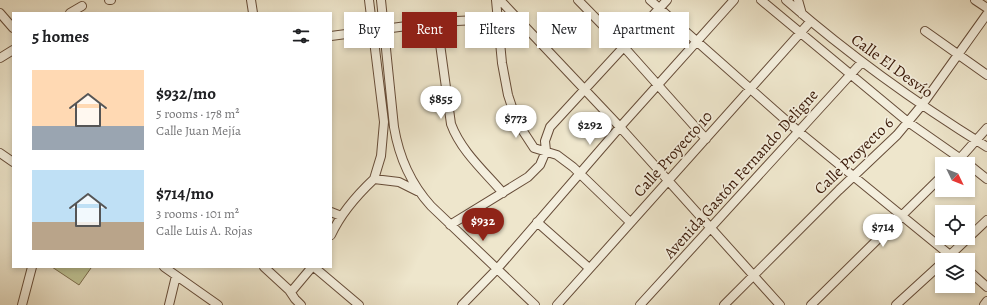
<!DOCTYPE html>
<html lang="en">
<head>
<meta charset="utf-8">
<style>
  :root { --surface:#fff; --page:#f6f6f6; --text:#202124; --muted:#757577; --accent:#8f2418 }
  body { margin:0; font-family:Alegreya,serif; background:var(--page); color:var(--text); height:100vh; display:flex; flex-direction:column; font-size:15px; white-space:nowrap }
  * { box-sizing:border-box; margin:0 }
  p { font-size:13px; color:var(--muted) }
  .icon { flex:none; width:22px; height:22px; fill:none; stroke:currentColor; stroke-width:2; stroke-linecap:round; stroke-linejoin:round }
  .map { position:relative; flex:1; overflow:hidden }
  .panel { position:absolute; left:12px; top:12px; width:320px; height:256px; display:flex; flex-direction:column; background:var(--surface); border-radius:0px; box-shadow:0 2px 6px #0003 }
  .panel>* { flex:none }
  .hud { position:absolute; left:344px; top:12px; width:380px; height:36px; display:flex; gap:8px }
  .needle { width:26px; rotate:133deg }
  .buttons { position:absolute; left:935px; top:157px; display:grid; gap:8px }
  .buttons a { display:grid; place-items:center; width:40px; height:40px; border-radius:0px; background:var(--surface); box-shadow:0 2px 6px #0003; font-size:20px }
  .price { position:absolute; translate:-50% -34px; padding:0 9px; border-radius:14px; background:#fff; color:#222; font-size:13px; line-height:26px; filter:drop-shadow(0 1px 2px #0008) }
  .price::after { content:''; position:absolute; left:50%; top:24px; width:12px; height:9px; margin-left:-6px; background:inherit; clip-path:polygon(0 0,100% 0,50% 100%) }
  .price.selected { background:var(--accent); color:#fff }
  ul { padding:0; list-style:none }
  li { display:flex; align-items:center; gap:12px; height:100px; padding:0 20px }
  li span { display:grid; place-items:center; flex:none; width:112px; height:80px; border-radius:0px; color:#555 }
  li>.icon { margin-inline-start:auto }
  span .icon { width:48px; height:48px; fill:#fffc; stroke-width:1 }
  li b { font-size:17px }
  h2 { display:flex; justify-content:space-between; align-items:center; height:48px; padding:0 20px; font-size:17px }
  .pill { padding:0 14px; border-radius:0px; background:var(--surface); box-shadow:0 2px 6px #0003; font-size:14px; line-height:36px }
  .pill.selected { background:var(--accent); color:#fff }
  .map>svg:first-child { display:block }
  .green { fill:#bfc394; stroke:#7c6e4e }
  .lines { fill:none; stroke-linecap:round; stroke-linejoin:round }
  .minor-casing { stroke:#664c38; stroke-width:10 }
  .minor { stroke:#f4efde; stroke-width:8 }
  .labels { text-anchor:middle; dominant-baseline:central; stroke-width:3.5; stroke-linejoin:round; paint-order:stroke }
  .street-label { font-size:16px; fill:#391807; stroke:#f4efde }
</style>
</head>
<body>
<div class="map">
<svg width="987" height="305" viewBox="0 0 987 305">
  <rect width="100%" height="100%" fill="#eee6cc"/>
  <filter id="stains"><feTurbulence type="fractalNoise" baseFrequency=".005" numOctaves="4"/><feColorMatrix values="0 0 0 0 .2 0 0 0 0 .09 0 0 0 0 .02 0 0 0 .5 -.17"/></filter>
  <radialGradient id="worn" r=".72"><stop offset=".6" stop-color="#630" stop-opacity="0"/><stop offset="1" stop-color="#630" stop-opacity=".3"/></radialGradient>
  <path class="green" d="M52 267H89L91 268 79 285Z"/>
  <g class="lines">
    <g class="minor-casing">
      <path id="minor" d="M109 0H111
        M251 0 253 13
        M369 0 384 122 381 156 374 179
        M381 0 394 127C399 157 411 184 431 206L535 305
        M496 0 502 63 508 95 517 122 534 148 557 155 573 167 630 222
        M500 0 620 127 780 305
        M578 0 623 46 706 139
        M650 0 798 131 956 260
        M761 0 908 122 968 164
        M786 0C849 55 916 103 987 147
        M798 0 802 14
        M975 0 987 8
        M0 13 13 28
        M70 13 82 6
        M437 22 451 124C461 151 484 171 503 193
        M925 31 987 75
        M331 36 437 22 497 19
        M0 58 13 50
        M0 153 13 162
        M955 164 987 128
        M968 164 987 179
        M374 179 399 182 417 191
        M331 212 341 216
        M537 222 589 268
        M450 225 528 177 540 165 546 151 545 141 550 127 667 0
        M331 235C341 213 356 196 374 179
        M947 258 987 220
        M164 267 218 305
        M264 267 289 290 295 299 301 305
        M314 267 359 305
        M968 270 987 287
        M291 292 312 267
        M22 305 32 267
        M169 305 176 276
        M462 305 497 269 620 127 734 0
        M557 305 810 22
        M640 305 862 62
        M724 305 839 190 897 135 922 105 987 14
        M811 305 942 176
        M896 305 942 263
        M984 305 987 301"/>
    </g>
    <use href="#minor" class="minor"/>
  </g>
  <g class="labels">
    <g class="street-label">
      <text transform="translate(892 66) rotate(36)">Calle El Desvío</text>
      <text transform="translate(673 154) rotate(-48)">Calle Proyecto 10</text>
      <text transform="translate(854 156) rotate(-44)">Calle Proyecto 6</text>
      <text transform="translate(741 174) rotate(-48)">Avenida Gastón Fernando Deligne</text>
    </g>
  </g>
  <rect width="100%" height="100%" filter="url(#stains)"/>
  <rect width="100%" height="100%" fill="url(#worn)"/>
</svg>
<div class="buttons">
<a><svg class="needle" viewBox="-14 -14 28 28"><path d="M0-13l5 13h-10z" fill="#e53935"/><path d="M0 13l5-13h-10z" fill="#757577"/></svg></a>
<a><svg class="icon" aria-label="locate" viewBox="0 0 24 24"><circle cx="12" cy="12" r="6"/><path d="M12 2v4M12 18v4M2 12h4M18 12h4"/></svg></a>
<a><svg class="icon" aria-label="layers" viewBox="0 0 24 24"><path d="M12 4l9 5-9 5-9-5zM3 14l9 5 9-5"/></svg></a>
</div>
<b class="price" style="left:441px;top:120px">$855</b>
<b class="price" style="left:516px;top:139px">$773</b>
<b class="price" style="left:590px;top:146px">$292</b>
<b class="price selected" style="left:483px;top:242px">$932</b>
<b class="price" style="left:883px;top:248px">$714</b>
<div class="hud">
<a class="pill">Buy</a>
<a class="pill selected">Rent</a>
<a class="pill">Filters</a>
<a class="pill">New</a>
<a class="pill">Apartment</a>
</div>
<section class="panel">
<h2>5 homes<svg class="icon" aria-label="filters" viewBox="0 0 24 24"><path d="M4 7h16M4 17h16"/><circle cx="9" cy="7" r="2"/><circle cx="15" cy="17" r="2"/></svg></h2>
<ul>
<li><span style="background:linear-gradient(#ffd9b3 70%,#9aa5b1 0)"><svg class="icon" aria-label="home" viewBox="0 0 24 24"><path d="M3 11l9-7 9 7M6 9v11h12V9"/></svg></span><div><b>$932/mo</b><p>5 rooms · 178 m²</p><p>Calle Juan Mejía</p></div></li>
<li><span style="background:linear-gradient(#bfe0f5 65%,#b9a48a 0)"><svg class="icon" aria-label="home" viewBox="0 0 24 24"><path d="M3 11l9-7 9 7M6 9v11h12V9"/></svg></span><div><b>$714/mo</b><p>3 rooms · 101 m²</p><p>Calle Luis A. Rojas</p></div></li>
</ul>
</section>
</div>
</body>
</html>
